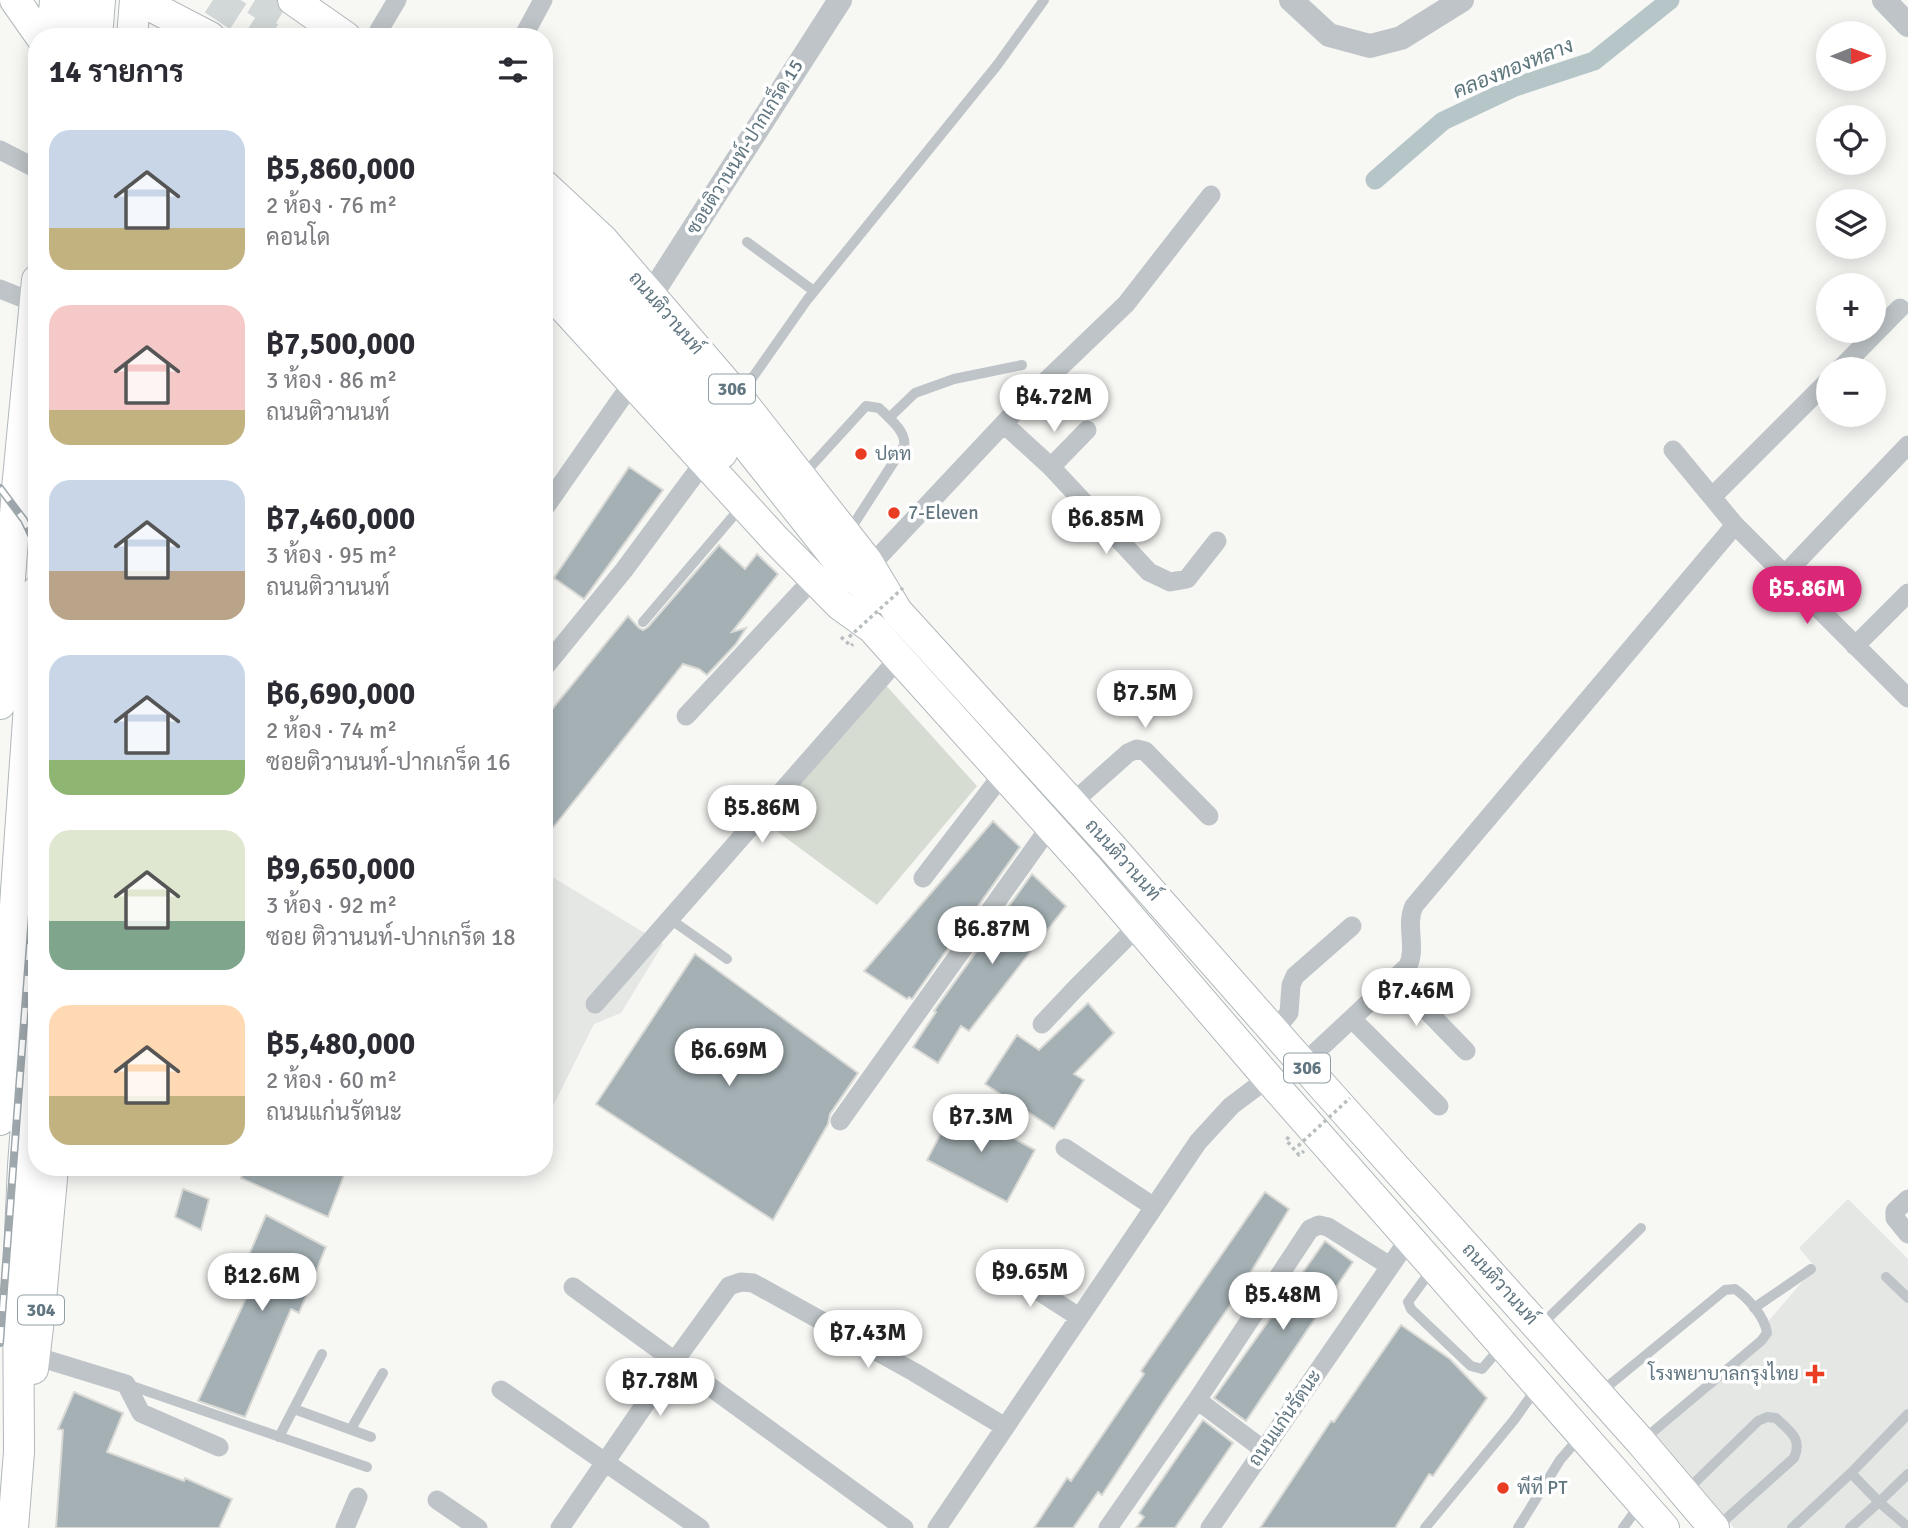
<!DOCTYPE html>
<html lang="th">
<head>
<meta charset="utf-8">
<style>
  :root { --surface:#fff; --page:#f2f2f3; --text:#2b2b33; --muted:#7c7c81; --accent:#db2777 }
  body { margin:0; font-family:Signika,Sarabun,sans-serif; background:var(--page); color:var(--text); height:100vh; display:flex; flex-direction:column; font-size:26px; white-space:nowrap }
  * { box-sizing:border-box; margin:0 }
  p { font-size:23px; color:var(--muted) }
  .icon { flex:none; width:38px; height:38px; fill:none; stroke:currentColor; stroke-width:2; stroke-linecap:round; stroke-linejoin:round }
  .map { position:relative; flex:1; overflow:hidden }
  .panel { position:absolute; left:28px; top:28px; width:525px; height:1148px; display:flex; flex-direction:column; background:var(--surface); border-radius:28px; box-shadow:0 4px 18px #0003 }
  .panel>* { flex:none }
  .needle { width:46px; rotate:89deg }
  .buttons { position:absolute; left:1816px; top:21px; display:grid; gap:14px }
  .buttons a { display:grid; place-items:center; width:70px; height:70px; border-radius:50%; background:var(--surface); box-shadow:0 4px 18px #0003; font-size:35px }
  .price { position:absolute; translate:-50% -60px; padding:0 16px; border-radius:24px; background:#fff; color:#222; font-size:23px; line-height:46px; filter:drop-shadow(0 2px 4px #0008) }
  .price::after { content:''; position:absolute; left:50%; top:42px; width:21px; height:16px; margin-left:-10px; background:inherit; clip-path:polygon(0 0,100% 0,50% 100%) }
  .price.on { background:var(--accent); color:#fff }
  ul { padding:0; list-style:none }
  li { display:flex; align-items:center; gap:21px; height:175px; padding:0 21px }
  li span { display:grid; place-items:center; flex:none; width:196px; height:140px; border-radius:21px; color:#555 }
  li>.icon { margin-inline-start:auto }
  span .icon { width:84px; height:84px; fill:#fffc; stroke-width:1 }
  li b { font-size:30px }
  h2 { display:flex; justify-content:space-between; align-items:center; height:84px; padding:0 21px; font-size:30px }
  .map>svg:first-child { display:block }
  .built { fill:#e5e7e5 }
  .green { fill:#d7dcd3 }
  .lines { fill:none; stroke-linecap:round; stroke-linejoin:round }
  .canal { stroke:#b5c5c8; stroke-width:19 }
  .building { fill:#a4b0b4; stroke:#d9d9d6; stroke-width:2 }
  .primary-tunnel { stroke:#d2d7d7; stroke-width:30; stroke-dasharray:30 15; stroke-linecap:butt }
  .primary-casing { stroke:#b1b8bb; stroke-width:32 }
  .path { stroke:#b8bdbf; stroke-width:3.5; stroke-dasharray:3.5 3.5; stroke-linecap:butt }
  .service { stroke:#bec4c7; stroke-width:10 }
  .minor { stroke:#bec4c7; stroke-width:19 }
  .tertiary { stroke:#bec4c7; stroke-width:24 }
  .primary { stroke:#fff; stroke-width:30 }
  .rail-casing { stroke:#9fa8ad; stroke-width:8 }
  .rail { stroke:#fff; stroke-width:5; stroke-dasharray:16; stroke-linecap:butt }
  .path-bridge { stroke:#b8bdbf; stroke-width:3.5; stroke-dasharray:3.5 3.5; stroke-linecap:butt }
  .poi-dot { fill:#e93c22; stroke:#fff; stroke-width:2.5 }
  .labels { text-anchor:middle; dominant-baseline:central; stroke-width:7; stroke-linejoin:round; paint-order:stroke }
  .shield { fill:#fff; stroke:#909fa6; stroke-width:2 }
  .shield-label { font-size:18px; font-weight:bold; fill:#617680 }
  .street-label { font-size:19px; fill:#617680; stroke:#fff }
  .poi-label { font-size:19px; fill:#617680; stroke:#fff; text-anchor:start }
  .water-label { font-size:21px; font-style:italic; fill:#5c767c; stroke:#fff }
</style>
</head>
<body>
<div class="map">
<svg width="1908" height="1528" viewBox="0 0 1908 1528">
  <rect width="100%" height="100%" fill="#f7f7f4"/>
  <path class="built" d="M544 872 663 944 621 1013 594 1024 544 1124Z
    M1848 1199 1908 1259V1528H1734L1651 1434 1761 1341 1766 1324 1815 1267 1799 1248Z"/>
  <path class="green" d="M882 681 977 786 877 905 763 821Z"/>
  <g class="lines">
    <path class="canal" d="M1375 180 1443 121 1515 87 1594 61 1670 0"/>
  </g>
  <path class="building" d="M629 467 663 490 584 599 554 578Z
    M719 545 745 569 757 554 778 574 732 632 746 628 736 644 707 675 699 669 683 664 544 839V719L628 616 639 628 643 630 648 627Z
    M993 821 1020 847 912 999 909 997 907 999 864 971Z
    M1032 874 1066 906 969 1031 961 1026 938 1063 913 1047 936 1012 934 1011Z
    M695 954 858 1073 830 1114 828 1124 773 1220 596 1104Z
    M1088 1003 1114 1033 1074 1074 1084 1080 1054 1129 985 1084 1017 1035 1039 1050Z
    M955 1106 1035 1150 1007 1202 927 1160Z
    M245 1167H347L328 1217 241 1178Z
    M183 1189 209 1199 201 1230 175 1217Z
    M1265 1192 1289 1209 1235 1298 1169 1393 1102 1495 1098 1492 1073 1528H1034L1067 1478 1071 1481 1144 1374 1141 1371Z
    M266 1215 326 1247 299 1313 291 1309 245 1417 198 1401 250 1290 237 1283Z
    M1325 1241 1353 1262 1246 1421 1214 1398Z
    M1401 1325 1450 1359 1487 1398 1433 1476 1429 1474 1395 1528H1260L1331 1421 1334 1422Z
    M74 1392 123 1413 107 1452 184 1481 185 1478 232 1499 219 1528H56L63 1430 58 1429Z
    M1203 1420 1233 1443 1175 1528H1136L1144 1517 1139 1513Z"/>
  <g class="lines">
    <path class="primary-tunnel" d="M213 0 270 37
      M255 0 293 23"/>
    <g class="primary-casing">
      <path id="primary" d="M15 0 41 37
        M139 0 210 37
        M293 0 346 37
        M52 37 55 0
        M73 37 76 0
        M97 37 100 0
        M132 37 135 0
        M544 185 603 240 739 398 867 561 897 611 1110 845 1325 1089 1641 1442 1714 1528
        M546 214 562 227 597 267 709 398 846 571 880 598
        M544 246 574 279 722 453
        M544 286 775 539 840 605 872 628 1087 867 1268 1078 1664 1528
        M0 704 17 489 37 280
        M0 1120 37 591
        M33 1369 40 1311 53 1167
        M13 1528 19 1452 18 1280 23 1166 37 975"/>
    </g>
    <path class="path" d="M841 637 851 646 853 644
      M1289 1137 1286 1140 1299 1155 1304 1151"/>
    <path class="service" d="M747 242 814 291
      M741 394 807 300 998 64 1044 0
      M889 418 915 393 954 379 1022 365
      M803 475 866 406 879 408C889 418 907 432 904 446L848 533
      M643 622 741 507
      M670 919 727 959
      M1432 1269 1408 1302 1411 1309 1471 1366 1482 1369 1500 1348
      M1886 1277 1908 1298
      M1754 1308 1811 1269
      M1542 1324 1641 1228
      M129 1385 367 1467
      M1602 1391 1725 1290 1735 1289C1748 1298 1765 1317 1767 1333L1761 1341 1643 1440
      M294 1409 371 1437
      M351 1429 383 1373
      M279 1437 322 1354
      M1851 1473 1879 1502 1908 1474
      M1687 1490 1758 1421 1767 1417 1776 1418C1789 1431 1803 1438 1794 1458L1717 1527
      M1425 1528 1514 1420 1536 1389
      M1518 1528 1560 1460 1579 1438
      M1623 1528 1639 1506
      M1792 1528 1851 1473 1908 1414
      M1850 1528 1879 1502 1908 1527"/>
    <path class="minor" d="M375 37 397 0
      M523 37 543 0
      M0 150 37 169
      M0 289 35 303
      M1840 369 1900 308
      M1004 424 1051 467 1149 572 1170 582 1187 579 1217 541
      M1673 450 1735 525 1908 698
      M1051 467 1087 430
      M1713 496 1829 380
      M544 509 632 383
      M870 566 1025 401 1126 304 1211 195
      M1785 574 1908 445
      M1855 646 1908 593
      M544 668 624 570 704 462
      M686 716 814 578
      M1072 803 1128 753 1137 749 1145 751 1209 816
      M923 878 1002 775
      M1395 978 1466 1051
      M595 1004 898 659
      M1352 1019 1439 1106
      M1042 1024 1076 988 1138 926
      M1274 1031 1289 1013 1291 985 1295 976 1352 926
      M1303 1064 1408 966C1417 947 1405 925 1414 906L1735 525
      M840 1121 1049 828
      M1065 1148 1154 1207
      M1908 1199 1895 1211V1218L1908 1234
      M1003 1268 1079 1317
      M573 1287 904 1528
      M35 1356 126 1384 141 1413 219 1447
      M501 1390 700 1528
      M1197 1400 1264 1450
      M437 1500 478 1528
      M345 1528 358 1497
      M560 1528 674 1362 729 1286 741 1282 753 1283 914 1372 1005 1427
      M937 1528 1198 1142 1231 1106 1268 1078
      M1108 1528 1197 1400 1310 1229 1319 1225 1328 1227 1390 1266
      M1210 1528 1409 1239"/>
    <path class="tertiary" d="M1291 0 1329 35 1370 46 1401 38 1462 0
      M1884 0 1908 25
      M651 295 840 0"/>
    <use href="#primary" class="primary"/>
    <g class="rail-casing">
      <path id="rail" d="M0 488 24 520 37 547
        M0 1343 37 848"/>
    </g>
    <use href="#rail" class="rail"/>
    <path class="path-bridge" d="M849 637 903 588
      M1298 1146 1350 1098"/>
  </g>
  <g class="poi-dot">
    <circle cx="861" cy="454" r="7"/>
    <circle cx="894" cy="513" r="7"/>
    <path d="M1811.5 1363.5h7v7h7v7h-7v7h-7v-7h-7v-7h7z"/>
    <circle cx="1503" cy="1488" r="7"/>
  </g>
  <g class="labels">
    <g class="shield">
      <rect x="709" y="374.5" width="46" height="29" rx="5"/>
      <rect x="1284" y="1053.5" width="46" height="29" rx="5"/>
      <rect x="18" y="1295.5" width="46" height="29" rx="5"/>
    </g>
    <g class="shield-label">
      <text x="732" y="389">306</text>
      <text x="1307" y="1068">306</text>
      <text x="41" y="1310">304</text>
    </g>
    <g class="street-label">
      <text transform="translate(745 147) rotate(-58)">ซอยติวานนท์-ปากเกร็ด 15</text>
      <text transform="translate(666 313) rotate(49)">ถนนติวานนท์</text>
      <text transform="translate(1123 860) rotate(48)">ถนนติวานนท์</text>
      <text transform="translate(1500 1284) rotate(48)">ถนนติวานนท์</text>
      <text transform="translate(1285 1418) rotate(-55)">ถนนแก่นรัตนะ</text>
    </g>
    <g class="poi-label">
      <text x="875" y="454">ปตท</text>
      <text x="908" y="513">7-Eleven</text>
      <text x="1799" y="1374" text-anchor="end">โรงพยาบาลกรุงไทย</text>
      <text x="1517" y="1488">พีที PT</text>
    </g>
    <g class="water-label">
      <text transform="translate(1513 68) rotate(-22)">คลองทองหลาง</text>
    </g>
  </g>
</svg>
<div class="buttons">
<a><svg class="needle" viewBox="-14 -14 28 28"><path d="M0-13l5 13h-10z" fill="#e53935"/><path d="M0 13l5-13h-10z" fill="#7c7c81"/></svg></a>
<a><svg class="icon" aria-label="locate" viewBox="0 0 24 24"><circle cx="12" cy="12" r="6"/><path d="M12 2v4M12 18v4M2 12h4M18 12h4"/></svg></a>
<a><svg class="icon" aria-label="layers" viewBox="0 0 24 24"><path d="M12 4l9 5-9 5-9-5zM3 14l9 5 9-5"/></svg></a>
<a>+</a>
<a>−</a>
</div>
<b class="price" style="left:1054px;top:434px">฿4.72M</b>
<b class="price" style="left:1106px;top:556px">฿6.85M</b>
<b class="price on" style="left:1807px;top:626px">฿5.86M</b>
<b class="price" style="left:1145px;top:730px">฿7.5M</b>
<b class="price" style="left:762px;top:845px">฿5.86M</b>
<b class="price" style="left:992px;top:966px">฿6.87M</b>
<b class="price" style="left:1416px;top:1028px">฿7.46M</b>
<b class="price" style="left:729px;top:1088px">฿6.69M</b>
<b class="price" style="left:981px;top:1154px">฿7.3M</b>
<b class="price" style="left:1030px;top:1309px">฿9.65M</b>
<b class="price" style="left:262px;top:1313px">฿12.6M</b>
<b class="price" style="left:1283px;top:1332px">฿5.48M</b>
<b class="price" style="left:868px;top:1370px">฿7.43M</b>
<b class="price" style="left:660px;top:1418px">฿7.78M</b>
<section class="panel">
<h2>14 รายการ<svg class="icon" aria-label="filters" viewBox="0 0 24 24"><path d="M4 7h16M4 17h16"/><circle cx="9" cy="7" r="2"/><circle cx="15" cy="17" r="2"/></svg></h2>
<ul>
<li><span style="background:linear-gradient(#c9d6e8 70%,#c2b280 0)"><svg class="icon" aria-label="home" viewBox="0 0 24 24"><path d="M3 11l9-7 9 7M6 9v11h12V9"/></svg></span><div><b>฿5,860,000</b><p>2 ห้อง · 76 m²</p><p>คอนโด</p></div></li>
<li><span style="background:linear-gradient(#f6c9c9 75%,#c2b280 0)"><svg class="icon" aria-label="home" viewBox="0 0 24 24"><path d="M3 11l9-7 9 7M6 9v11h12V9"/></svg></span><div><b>฿7,500,000</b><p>3 ห้อง · 86 m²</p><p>ถนนติวานนท์</p></div></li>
<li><span style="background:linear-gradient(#c9d6e8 65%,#b9a48a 0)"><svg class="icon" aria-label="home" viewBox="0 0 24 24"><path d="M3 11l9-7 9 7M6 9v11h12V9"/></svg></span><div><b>฿7,460,000</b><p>3 ห้อง · 95 m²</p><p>ถนนติวานนท์</p></div></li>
<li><span style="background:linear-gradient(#c9d6e8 75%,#8fb573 0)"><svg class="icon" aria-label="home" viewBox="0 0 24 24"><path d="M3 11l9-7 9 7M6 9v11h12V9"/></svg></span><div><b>฿6,690,000</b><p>2 ห้อง · 74 m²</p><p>ซอยติวานนท์-ปากเกร็ด 16</p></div></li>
<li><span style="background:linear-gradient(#dfe7d0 65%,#7fa58c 0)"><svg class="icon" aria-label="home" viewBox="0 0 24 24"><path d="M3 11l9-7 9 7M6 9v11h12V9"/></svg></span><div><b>฿9,650,000</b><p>3 ห้อง · 92 m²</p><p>ซอย ติวานนท์-ปากเกร็ด 18</p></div></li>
<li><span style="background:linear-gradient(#ffd9b3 65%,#c2b280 0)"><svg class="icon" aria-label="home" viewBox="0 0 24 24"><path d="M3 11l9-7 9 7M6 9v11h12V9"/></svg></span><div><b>฿5,480,000</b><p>2 ห้อง · 60 m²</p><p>ถนนแก่นรัตนะ</p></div></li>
</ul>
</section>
</div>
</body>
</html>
